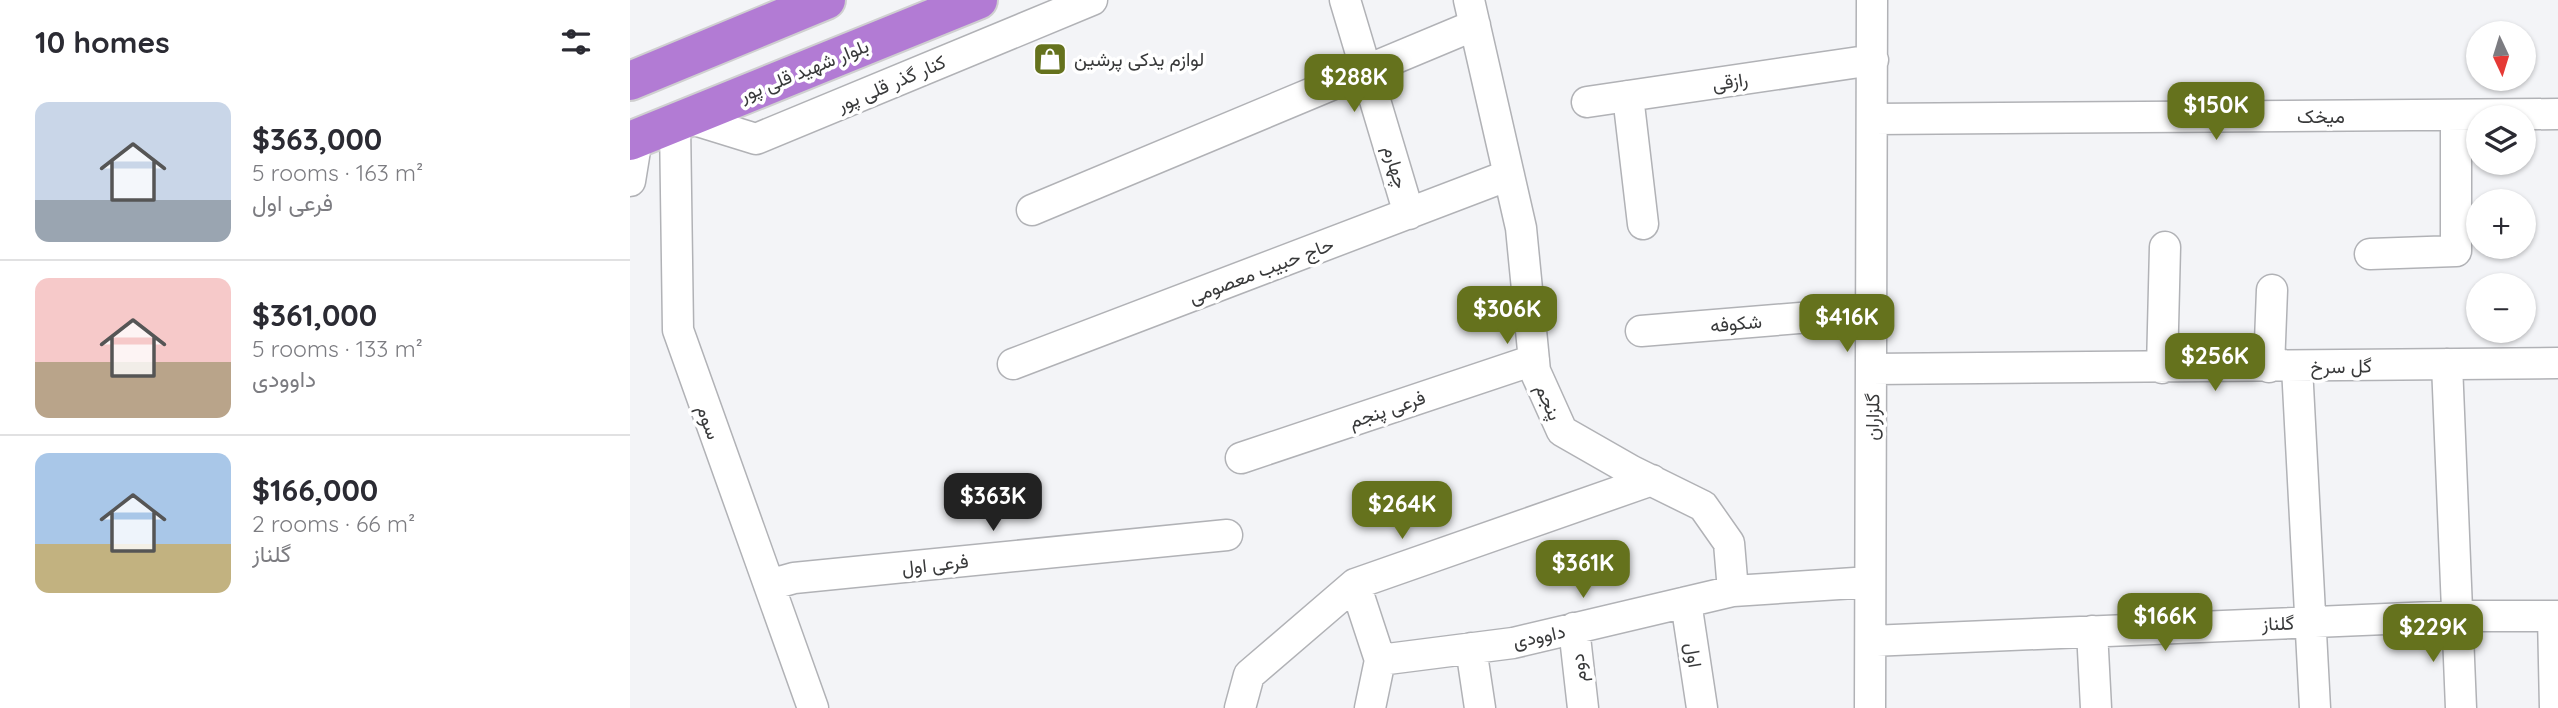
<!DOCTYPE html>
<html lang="en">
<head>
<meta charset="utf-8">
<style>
  :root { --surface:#fff; --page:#f7f7f7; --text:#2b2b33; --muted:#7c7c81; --line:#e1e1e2; --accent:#65721d }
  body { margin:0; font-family:Quicksand,Vazirmatn,sans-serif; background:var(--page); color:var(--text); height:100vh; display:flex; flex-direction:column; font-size:26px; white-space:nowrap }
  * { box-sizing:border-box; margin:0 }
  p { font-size:23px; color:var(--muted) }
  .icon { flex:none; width:38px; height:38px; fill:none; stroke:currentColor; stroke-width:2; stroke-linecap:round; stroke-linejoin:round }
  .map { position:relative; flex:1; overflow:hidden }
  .panel { display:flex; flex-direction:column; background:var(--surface); width:630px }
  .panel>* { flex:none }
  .needle { width:46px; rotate:176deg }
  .fabs { position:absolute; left:1836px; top:21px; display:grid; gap:14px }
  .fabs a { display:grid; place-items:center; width:70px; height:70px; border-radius:50%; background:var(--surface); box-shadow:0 2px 5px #0004; font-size:35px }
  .price { position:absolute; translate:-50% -60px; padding:0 16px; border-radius:14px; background:var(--accent); color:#fff; font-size:23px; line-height:46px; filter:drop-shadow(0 2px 4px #0008) }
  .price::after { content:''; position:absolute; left:50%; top:42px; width:21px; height:16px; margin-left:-10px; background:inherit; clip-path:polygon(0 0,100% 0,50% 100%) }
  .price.on { background:#222; color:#fff }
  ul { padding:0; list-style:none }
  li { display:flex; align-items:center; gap:21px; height:175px; padding:0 35px }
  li+li { border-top:2px solid var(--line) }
  li span { display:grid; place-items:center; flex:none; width:196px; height:140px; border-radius:14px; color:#555 }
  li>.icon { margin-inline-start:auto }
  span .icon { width:84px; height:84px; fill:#fffc; stroke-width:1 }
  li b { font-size:30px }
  h2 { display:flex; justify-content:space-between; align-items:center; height:84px; padding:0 35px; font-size:30px }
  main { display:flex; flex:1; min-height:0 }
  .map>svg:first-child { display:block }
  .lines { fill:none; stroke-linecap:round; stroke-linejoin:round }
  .minor-casing { stroke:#b1b2b6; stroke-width:33 }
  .highway-casing { stroke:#cfcfd0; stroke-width:42 }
  .minor { stroke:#fff; stroke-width:30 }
  .highway { stroke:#b27bd4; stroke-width:38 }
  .labels { text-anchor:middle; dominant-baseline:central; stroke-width:7; stroke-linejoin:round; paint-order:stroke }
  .poi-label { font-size:19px; fill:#38393a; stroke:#fff; text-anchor:start }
  .street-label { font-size:19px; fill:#38393a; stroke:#fff }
</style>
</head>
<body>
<main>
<section class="panel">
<h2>10 homes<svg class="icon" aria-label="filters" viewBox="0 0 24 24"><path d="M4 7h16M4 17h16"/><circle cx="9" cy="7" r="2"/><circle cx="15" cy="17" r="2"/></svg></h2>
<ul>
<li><span style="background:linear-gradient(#c9d6e8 70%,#9aa5b1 0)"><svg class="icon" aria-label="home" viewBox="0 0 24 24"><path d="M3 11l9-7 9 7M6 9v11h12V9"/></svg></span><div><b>$363,000</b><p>5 rooms · 163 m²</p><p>فرعی اول</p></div></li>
<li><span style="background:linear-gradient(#f6c9c9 60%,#b9a48a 0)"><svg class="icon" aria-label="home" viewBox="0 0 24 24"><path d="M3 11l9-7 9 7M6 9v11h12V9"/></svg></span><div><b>$361,000</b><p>5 rooms · 133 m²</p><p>داوودی</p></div></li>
<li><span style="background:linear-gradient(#a9c7e8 65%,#c2b280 0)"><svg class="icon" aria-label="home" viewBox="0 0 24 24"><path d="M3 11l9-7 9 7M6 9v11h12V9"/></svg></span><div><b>$166,000</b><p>2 rooms · 66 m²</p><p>گلناز</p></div></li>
</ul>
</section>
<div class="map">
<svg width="1928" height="708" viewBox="0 0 1928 708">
  <rect width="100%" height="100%" fill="#f3f4f7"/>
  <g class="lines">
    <g class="minor-casing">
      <path id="minor" d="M715 0 779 214
        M839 0 891 228 905 371 932 431 1002 471 1073 506 1099 543 1103 591
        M998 96 1013 224
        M957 102 1243 60
        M58 118 126 139 462 0
        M1244 119 1928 114
        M45 123 48 330 183 708
        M0 181 7 138
        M402 210 845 25
        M1740 254 1826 251V115
        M1011 331 1243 312
        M383 364 879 175
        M1817 364 1831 708
        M1639 367 1642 290
        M1667 367 1685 708
        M1532 368 1535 247
        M1242 369 1928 363
        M611 458 904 360
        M725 584 750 660
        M139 585 164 578 597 535
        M1056 602 1072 708
        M1923 616 1925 708
        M944 628 953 708
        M1462 631 1466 708
        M1241 641 1826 616H1928
        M841 648 850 708
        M610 708 619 675 725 584 1022 480
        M740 708 750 660 883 643 1103 591 1240 582
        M1240 708 1242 0"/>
    </g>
    <g class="highway-casing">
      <path id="highway" d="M0 81 196 0
        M0 141 348 0"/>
    </g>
    <use href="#minor" class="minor"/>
    <use href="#highway" class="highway"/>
  </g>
  <defs>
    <g id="shop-square" transform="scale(1.75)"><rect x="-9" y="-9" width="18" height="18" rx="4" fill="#65721d" stroke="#fff"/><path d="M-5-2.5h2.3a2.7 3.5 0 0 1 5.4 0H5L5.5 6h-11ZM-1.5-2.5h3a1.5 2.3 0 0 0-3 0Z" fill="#fff"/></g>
  </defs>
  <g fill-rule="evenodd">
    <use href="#shop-square" x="420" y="59"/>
  </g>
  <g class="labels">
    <g class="poi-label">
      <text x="444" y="59">لوازم یدکی پرشین</text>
    </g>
    <g class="street-label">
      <text transform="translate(174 70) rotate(-22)">بلوار شهید قلی پور</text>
      <text transform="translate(1100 81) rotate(-8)">رازقی</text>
      <text transform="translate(261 83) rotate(-23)">کنار گذر قلی پور</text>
      <text x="1691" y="116">میخک</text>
      <text transform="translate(766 167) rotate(74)">چهارم</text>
      <text transform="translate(631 270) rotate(-21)">حاج حبیب معصومی</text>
      <text transform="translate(1106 323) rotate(-5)">شکوفه</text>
      <text transform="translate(1711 366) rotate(-1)">گل سرخ</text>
      <text transform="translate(919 402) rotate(66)">پنجم</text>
      <text transform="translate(757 409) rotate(-19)">فرعی پنجم</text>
      <text transform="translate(1242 417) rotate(-89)">گلزاران</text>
      <text transform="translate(79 422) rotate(70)">سوم</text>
      <text transform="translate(305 564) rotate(-6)">فرعی اول</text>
      <text transform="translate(1648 623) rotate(-2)">گلناز</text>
      <text transform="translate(909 636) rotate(-12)">داوودی</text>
      <text transform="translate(1064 655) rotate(81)">اول</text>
      <text transform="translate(948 668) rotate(-96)">دوم</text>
    </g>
  </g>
</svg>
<div class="fabs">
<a><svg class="needle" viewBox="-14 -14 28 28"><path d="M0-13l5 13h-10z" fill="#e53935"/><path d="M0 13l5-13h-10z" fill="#7c7c81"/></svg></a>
<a><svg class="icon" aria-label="layers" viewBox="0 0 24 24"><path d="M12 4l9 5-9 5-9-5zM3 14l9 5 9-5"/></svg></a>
<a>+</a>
<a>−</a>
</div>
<b class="price" style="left:724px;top:114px">$288K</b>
<b class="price" style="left:1586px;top:142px">$150K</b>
<b class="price" style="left:877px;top:346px">$306K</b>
<b class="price" style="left:1217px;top:354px">$416K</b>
<b class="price" style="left:1585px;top:393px">$256K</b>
<b class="price on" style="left:363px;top:533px">$363K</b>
<b class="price" style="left:772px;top:541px">$264K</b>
<b class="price" style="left:953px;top:600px">$361K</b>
<b class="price" style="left:1535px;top:653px">$166K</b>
<b class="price" style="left:1803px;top:664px">$229K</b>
</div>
</main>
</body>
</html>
